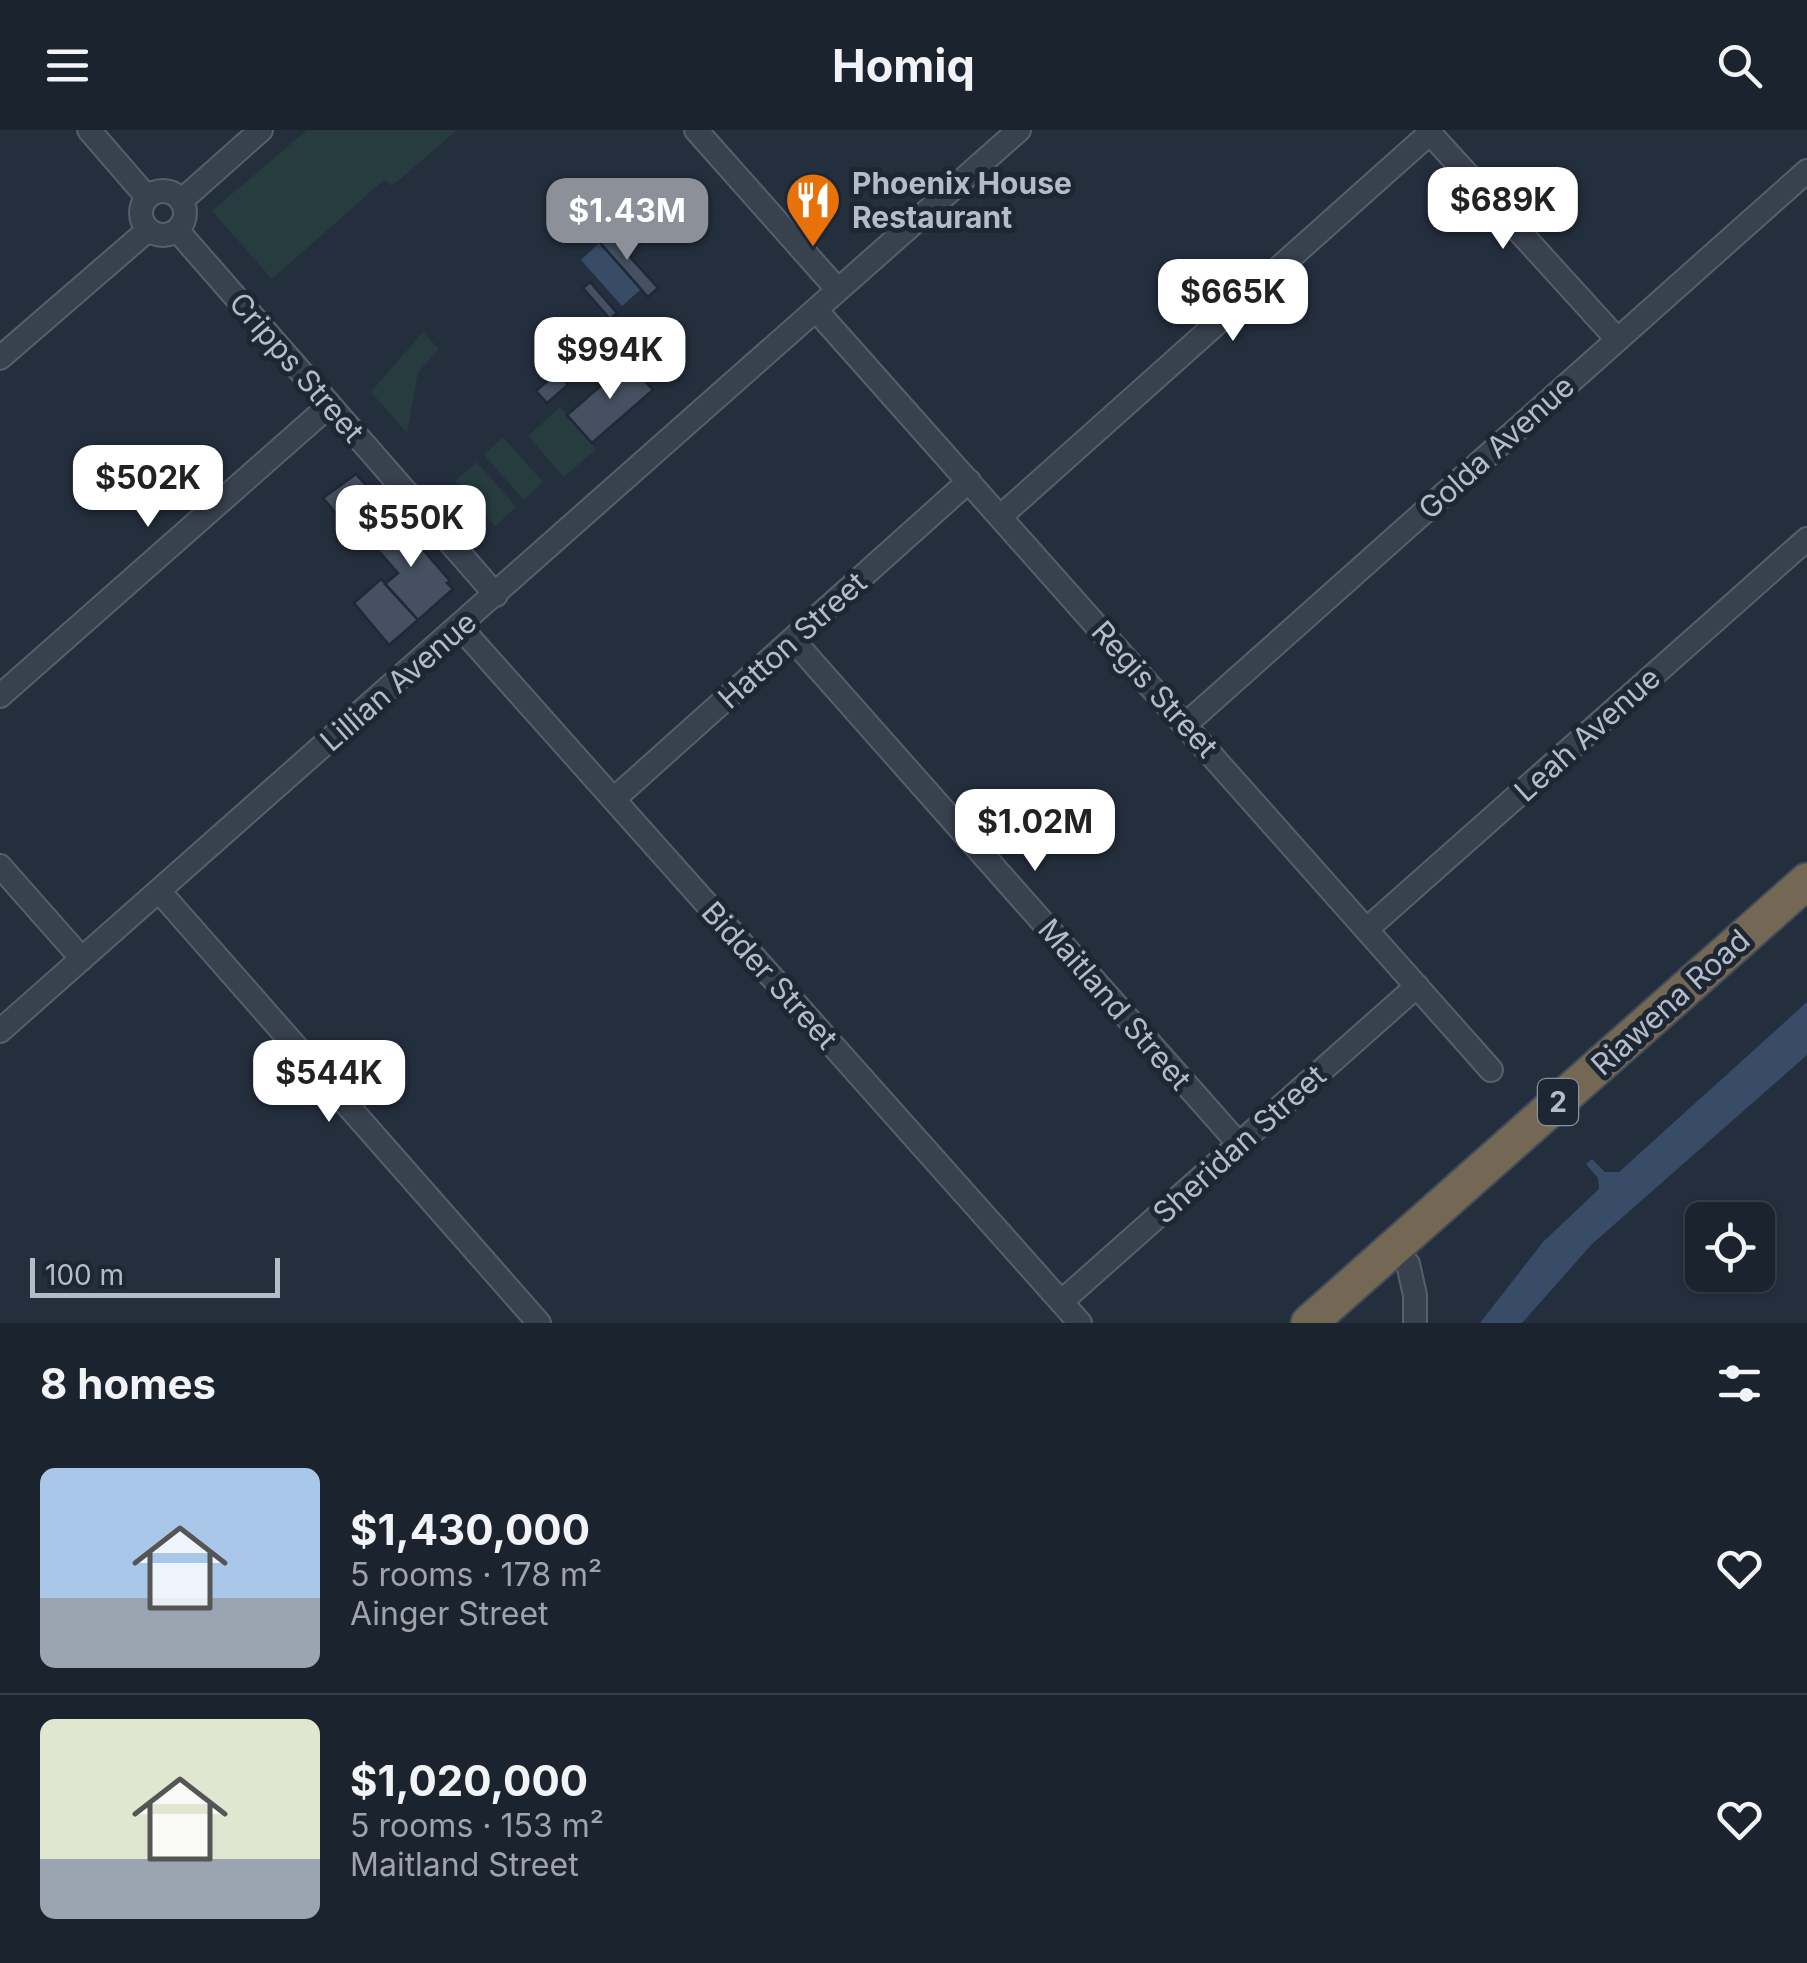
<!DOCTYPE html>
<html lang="en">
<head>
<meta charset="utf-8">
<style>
  :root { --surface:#1b232e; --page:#282f3a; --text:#f1f3f6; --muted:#a0a4aa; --line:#39404a; --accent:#8c9099 }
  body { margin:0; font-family:Inter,sans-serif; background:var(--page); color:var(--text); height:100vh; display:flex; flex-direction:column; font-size:38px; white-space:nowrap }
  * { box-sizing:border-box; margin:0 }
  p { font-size:32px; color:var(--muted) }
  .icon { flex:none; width:55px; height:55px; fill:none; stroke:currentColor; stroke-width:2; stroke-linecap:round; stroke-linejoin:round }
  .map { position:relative; height:1193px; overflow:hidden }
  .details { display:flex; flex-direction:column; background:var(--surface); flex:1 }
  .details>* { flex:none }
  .tools { position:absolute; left:1685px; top:1072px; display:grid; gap:20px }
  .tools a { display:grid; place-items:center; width:90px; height:90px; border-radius:15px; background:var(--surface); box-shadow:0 2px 8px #0004,0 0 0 2px var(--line); font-size:50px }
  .scale { position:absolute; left:30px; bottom:25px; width:250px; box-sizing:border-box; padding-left:10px; border:5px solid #b4bcc9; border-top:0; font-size:28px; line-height:35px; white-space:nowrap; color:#b4bcc9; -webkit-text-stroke:8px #1d2633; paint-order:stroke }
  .price { position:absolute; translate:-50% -85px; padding:0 22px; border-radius:20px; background:#fff; color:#222; font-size:32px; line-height:65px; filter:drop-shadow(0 2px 5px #0008) }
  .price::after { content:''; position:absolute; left:50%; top:60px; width:30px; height:22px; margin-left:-15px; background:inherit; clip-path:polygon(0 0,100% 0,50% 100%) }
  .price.on { background:var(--accent); color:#fff }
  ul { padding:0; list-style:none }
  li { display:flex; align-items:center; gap:30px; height:250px; padding:0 40px }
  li+li { border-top:2px solid var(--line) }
  li span { display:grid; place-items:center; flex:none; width:280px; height:200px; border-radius:15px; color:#555 }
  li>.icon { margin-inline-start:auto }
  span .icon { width:120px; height:120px; fill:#fffc; stroke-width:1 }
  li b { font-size:42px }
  h2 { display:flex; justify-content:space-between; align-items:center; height:120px; padding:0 40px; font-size:42px }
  header { display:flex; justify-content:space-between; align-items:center; height:130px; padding:0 40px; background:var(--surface); font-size:45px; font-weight:700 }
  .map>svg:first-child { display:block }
  .green { fill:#263c3f }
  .water { fill:#394c67 }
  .building { fill:#455162; stroke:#1f2835; stroke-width:2.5 }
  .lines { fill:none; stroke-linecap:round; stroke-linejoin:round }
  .minor-casing { stroke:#565f6c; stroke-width:26 }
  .highway-casing { stroke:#434c59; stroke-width:39 }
  .minor { stroke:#38414e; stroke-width:22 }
  .highway { stroke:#746855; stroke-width:35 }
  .labels { text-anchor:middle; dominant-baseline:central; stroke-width:10; stroke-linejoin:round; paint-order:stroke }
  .shield { fill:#1d2633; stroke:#878f9c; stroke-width:2.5 }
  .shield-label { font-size:28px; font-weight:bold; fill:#b4bcc9 }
  .poi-label { font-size:30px; font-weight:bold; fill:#b4bcc9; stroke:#1d2633; text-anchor:start }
  .street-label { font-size:30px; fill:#b4bcc9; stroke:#1d2633 }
</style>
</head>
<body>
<header><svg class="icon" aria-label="menu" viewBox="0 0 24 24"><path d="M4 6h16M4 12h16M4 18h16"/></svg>Homiq<svg class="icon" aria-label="search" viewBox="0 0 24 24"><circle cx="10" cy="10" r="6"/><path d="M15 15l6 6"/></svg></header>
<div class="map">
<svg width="1807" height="1193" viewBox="0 0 1807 1193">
  <rect width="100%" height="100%" fill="#242f3e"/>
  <path class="green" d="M307 0H457L392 56 384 50 272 149 212 81Z
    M423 202 439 219 418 242 407 303 371 262Z
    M560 277 596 319 564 347 528 306Z
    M503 307 543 352 524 370 484 325Z
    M477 332 516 377 495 396 455 351Z"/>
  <path class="water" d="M599 113 640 160 622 176 581 130Z
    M1807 872V925L1592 1114 1522 1193H1480L1543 1112 1599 1059 1598 1048 1586 1034 1592 1029 1605 1042H1619Z"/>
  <path class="building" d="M605 99 658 158 648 167 595 107Z
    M590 152 617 183 610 189 583 158Z
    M628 232 653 260 592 313 567 285Z
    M557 242 568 255 547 273 536 261Z
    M356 344 394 387 362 415 323 368Z
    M395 387 450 451 447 453 453 459 418 490 385 454 398 443 368 409Z
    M381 449 418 490 389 515 354 473Z"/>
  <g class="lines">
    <g class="minor-casing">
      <path id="minor" d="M89 0 147 67
        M696 0 838 160
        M1427 0 1617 209
        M141 83a22 22 0 1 1 44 0a22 22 0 1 1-44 0Z
        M181 71 261 0
        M177 100 496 465
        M816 180 1491 940
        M0 228 148 100
        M1001 386 1430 3
        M460 497 1080 1193
        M793 510 1239 1014
        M0 566 330 275
        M1186 594 1807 41
        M614 669 969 351
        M0 736 82 829
        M159 761 539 1193
        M1367 799 1807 409
        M0 901 1019 0
        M1408 1134 1415 1165V1193
        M1061 1172 1417 856"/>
    </g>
    <g class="highway-casing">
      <path id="highway" d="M1309 1193 1807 751"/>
    </g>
    <use href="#minor" class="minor"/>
    <use href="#highway" class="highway"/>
  </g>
  <defs>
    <g id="restaurant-pin" transform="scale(2.875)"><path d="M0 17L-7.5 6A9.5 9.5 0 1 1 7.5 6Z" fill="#e8710a" stroke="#1d2633"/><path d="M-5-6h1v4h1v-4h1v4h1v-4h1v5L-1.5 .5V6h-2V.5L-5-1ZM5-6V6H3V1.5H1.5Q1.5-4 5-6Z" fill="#fff"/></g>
  </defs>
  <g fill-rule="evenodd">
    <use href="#restaurant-pin" x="813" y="70"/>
  </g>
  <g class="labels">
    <rect class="shield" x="1538" y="949" width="40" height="46" rx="8"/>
    <g class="shield-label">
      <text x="1558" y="972">2</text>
    </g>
    <g class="poi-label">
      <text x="852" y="53">Phoenix House<tspan x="852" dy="34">Restaurant</tspan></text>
    </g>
    <g class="street-label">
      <text transform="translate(297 237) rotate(49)">Cripps Street</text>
      <text transform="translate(1496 317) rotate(-42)">Golda Avenue</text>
      <text transform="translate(792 510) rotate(-42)">Hatton Street</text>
      <text transform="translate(398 551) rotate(-41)">Lillian Avenue</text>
      <text transform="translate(1155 559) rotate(48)">Regis Street</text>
      <text transform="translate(1587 604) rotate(-42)">Leah Avenue</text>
      <text transform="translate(770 845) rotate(48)">Bidder Street</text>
      <text transform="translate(1670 872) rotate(-42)">Riawena Road</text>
      <text transform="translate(1115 874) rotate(49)">Maitland Street</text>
      <text transform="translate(1239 1014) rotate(-42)">Sheridan Street</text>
    </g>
  </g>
</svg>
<div class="tools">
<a><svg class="icon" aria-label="locate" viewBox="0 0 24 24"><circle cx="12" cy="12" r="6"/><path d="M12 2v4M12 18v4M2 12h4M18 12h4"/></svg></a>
</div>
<div class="scale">100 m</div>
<b class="price" style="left:1503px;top:122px">$689K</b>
<b class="price on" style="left:627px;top:133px">$1.43M</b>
<b class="price" style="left:1233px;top:214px">$665K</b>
<b class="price" style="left:610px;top:272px">$994K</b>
<b class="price" style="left:148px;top:400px">$502K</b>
<b class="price" style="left:411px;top:440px">$550K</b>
<b class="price" style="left:1035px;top:744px">$1.02M</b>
<b class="price" style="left:329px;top:995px">$544K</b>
</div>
<section class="details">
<h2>8 homes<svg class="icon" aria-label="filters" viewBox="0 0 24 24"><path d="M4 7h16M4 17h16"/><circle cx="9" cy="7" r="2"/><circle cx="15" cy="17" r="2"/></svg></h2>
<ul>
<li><span style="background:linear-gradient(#a9c7e8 65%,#9aa5b1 0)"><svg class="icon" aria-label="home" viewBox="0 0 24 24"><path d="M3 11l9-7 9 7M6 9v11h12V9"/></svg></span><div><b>$1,430,000</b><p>5 rooms · 178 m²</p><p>Ainger Street</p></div><svg class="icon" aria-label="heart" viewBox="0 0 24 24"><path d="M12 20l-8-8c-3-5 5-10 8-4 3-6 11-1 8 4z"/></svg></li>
<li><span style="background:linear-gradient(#dfe7d0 70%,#9aa5b1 0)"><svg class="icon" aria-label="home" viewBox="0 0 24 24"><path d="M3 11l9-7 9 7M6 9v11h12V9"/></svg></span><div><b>$1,020,000</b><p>5 rooms · 153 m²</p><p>Maitland Street</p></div><svg class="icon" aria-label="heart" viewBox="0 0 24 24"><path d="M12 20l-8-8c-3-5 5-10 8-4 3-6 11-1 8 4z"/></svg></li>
</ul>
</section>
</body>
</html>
